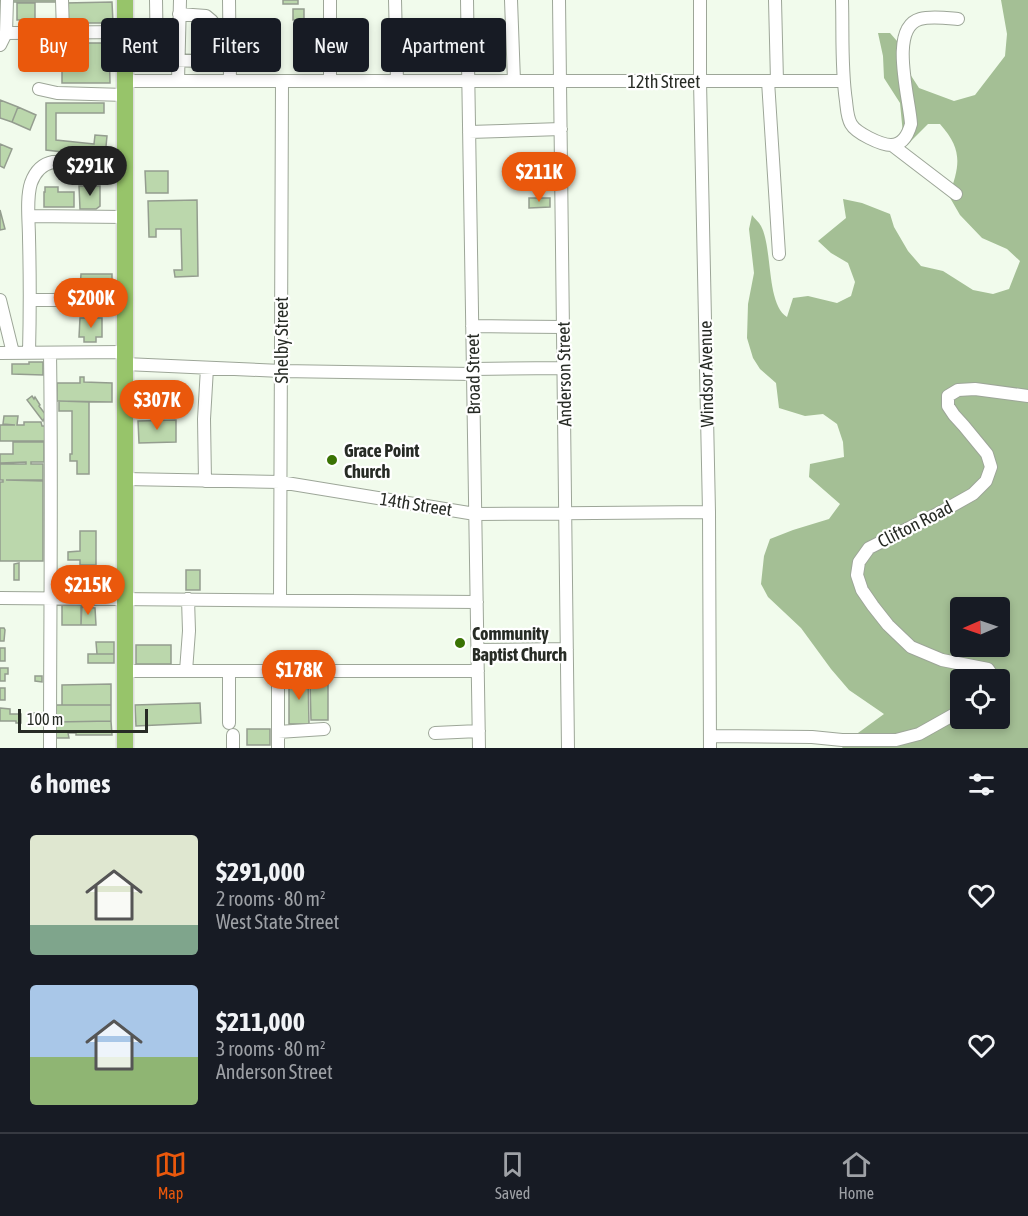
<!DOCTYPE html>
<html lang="en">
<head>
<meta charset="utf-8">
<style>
  :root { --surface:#171b24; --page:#20242c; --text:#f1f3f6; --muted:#9ea1a6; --line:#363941; --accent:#ea580c }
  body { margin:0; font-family:"Asap Condensed",sans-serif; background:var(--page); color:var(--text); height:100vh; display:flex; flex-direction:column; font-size:22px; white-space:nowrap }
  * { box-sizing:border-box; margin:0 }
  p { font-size:20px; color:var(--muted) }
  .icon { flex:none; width:33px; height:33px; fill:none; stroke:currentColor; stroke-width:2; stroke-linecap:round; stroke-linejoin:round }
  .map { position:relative; height:748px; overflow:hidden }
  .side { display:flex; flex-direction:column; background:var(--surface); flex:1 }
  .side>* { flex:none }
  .banner { position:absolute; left:18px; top:18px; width:600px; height:54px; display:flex; gap:12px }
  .needle { width:39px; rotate:268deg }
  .fabs { position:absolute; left:950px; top:597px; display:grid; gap:12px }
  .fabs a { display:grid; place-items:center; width:60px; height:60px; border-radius:6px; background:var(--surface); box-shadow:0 3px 9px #0003; font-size:30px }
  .scale { position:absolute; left:18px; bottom:15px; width:130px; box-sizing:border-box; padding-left:6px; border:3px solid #272b25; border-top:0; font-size:16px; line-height:21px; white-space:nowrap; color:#272b25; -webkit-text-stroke:4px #fff; paint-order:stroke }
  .price { position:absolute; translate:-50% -51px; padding:0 14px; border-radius:21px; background:var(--accent); color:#fff; font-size:20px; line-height:39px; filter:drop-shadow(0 2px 3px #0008) }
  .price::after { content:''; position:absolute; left:50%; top:36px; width:18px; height:14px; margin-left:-9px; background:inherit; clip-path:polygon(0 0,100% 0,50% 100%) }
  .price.selected { background:#222; color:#fff }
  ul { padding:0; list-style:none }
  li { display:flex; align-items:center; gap:18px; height:150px; padding:0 30px }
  li span { display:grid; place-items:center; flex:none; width:168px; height:120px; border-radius:6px; color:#555 }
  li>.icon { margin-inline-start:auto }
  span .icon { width:72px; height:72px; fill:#fffc; stroke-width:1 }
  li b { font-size:26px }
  h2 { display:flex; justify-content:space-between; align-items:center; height:72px; padding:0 30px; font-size:26px }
  .chip { padding:0 21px; border-radius:6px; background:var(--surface); box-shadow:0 3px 9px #0003; font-size:21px; line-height:54px }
  .chip.selected { background:var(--accent); color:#fff }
  .menu { display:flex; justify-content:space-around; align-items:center; height:84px; border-top:2px solid var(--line); background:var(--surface); font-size:16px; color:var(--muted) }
  .menu a { display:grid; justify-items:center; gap:3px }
  .menu .selected { color:var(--accent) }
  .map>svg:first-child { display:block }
  .forest { fill:#a4bf95; fill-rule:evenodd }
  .building { fill:#bbd7ac; stroke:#949d8f; stroke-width:1.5 }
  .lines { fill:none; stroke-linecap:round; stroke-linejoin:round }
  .minor-casing { stroke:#9da698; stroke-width:14 }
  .major-casing { stroke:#dcdddc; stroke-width:19 }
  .minor { stroke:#fff; stroke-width:12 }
  .major { stroke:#97c46a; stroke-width:16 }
  .poi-dot { fill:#3a7303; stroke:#fff; stroke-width:2 }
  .labels { text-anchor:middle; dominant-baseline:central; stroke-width:4.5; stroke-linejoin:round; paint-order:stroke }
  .street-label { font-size:18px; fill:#272b25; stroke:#fff }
  .poi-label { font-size:18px; font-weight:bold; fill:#272b25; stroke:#fff; text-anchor:start }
</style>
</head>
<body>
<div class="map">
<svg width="1028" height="748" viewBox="0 0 1028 748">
  <rect width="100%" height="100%" fill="#f1fbec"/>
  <path class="forest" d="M1001 0H1028V748H842L847 741 884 714 849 690 831 669 801 628 768 597 761 584 764 556 770 539 793 530 829 519 840 504 809 477 810 464 844 457 843 442 837 424 823 414 805 416 779 408 776 383 760 369 753 358 747 338 748 304 754 273 749 229 752 215C754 218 759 222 761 226 773 249 766 304 787 317L793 298 808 296 837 303 851 296 855 282 848 263 831 253 818 241 846 218 843 199 862 203 890 214 894 227 908 251 921 266 943 271 973 290 993 294 1009 289 1020 261 1007 249 982 238 960 215 949 196C960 165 963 150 940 124H928L899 153 903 134 900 103 884 78 883 56 878 33H890L904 49 910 74 919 88 954 101 975 95 1005 56 1007 34ZM960 608H999V646H960ZM960 680H999V718H960Z"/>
  <path class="building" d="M10 0H57V2H10Z
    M283 0H298V4H283Z
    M112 2 113 23H66L65 3Z
    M17 3H35V20H17Z
    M293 9H304V20H293Z
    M62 43H109L110 83H62V66H58V56H62Z
    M0 100 18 107 12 122 0 118Z
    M46 103H104V113H56V140L94 144 95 135 107 136 105 157 46 150Z
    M18 107 36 115 30 130 12 122Z
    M0 144 12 149 4 168 0 166Z
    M112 166V179L83 180V179H79V167Z
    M145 171H168V193H146Z
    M79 186H100V206L96 209H80Z
    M45 187H58V192H74V207H44V192H45Z
    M529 198H550V207L529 208Z
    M197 200 198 276 175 277 174 270H182L181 229H156V237H149L148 201Z
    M0 210 5 229 0 230Z
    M81 274H112V289H80Z
    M80 318H102V337H96V342H84V337H79Z
    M29 362H43V375L12 374V364H29Z
    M80 377H84V382L112 383V402L57 401V383H80Z
    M167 385V396L145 397V386Z
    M32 396 34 399 35 397 40 405 39 406 46 415 43 421 27 400Z
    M59 401 89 402V474H77V461H70V454H72V411H59Z
    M4 416H18L17 425H24V422H41L42 426H45V441H0V425H15L3 424Z
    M176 420V442L139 443 138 421Z
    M13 442H44V462H31V464H43V480H6L43 481V561H0V482H3V480H0V464H26V462L0 463V454H13Z
    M80 531H96V565H80V560H68V552L80 551Z
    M19 563V580H14V564Z
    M186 570H200V590H186Z
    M62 604 82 605 81 625H62Z
    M81 607 95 608 96 625H81Z
    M0 628H4L5 630 4 641H0Z
    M96 642H114V654H97Z
    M136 645H171V664H136Z
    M0 648H5V661H0Z
    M88 654H114V663H88Z
    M0 668H8V674H5V681H0Z
    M35 676H42V682L35 681Z
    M289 678H308L309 724H289Z
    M310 681H328V720H311Z
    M111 684V705H62V685Z
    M0 688H5V700H0Z
    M200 703 201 723 136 726 135 705Z
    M56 705H111V721L56 722Z
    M0 708 10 709V714H21V723H16V721H0Z
    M33 713H41V720H33Z
    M111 721 112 735H76V733H68L69 738H52L56 722Z
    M247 729H270V745H247Z"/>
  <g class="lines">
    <g class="minor-casing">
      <path id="minor" d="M62 0 63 32
        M156 0 157 60 208 61 211 59 212 56V21L206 16 179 14
        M229 0 230 81
        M330 0V81
        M395 0 397 81
        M467 0 479 748
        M511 0 514 81
        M559 0 568 748
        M700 0V81L709 512 710 748
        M775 0 777 81
        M842 0C843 34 841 68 846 101 847 109 847 117 851 124 856 133 881 145 891 145 903 145 908 135 911 124 910 100 888 28 920 19 931 16 946 18 958 19
        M6 33 125 32
        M0 45 6 33 7 0
        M125 81H843
        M178 81 180 0
        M768 81 779 254
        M39 89 57 93 125 95
        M469 132 561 129
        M892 145 956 194
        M29 216 125 217
        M0 300 13 353
        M30 300H125
        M472 326 563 327
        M0 353 125 352
        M29 353C30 315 30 276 29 238 29 222 26 198 31 183 35 172 42 164 53 162H125
        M50 353C52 485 50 616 50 748
        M125 364 281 371 473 374
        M473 369 564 368
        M125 479 280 482 475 514 709 512
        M205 481 204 419 207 368
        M0 598 477 602
        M280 600 282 81
        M478 650 567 649
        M125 671H478
        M186 671 189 631 188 599
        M229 671V723
        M278 671V748
        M992 680V675L988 669 942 660 911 647 888 625 873 606 862 590 857 575 859 562 869 548 941 512 973 494 986 481 991 467 987 454 964 426 954 415 948 406V396L958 390 975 389 1028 396
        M278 732 324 729
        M435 733 479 731
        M711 736 812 737 842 740H896L919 734 960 711
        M233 748V735"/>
    </g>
    <g class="major-casing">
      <path id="major" d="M125 748V0"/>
    </g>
    <use href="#minor" class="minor"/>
    <use href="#major" class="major"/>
  </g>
  <g class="poi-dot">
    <circle cx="332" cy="460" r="6"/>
    <circle cx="460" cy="643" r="6"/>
  </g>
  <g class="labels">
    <g class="street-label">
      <text x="664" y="81">12th Street</text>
      <text transform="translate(281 340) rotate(-90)">Shelby Street</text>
      <text transform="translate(473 374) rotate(-91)">Broad Street</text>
      <text transform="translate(564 374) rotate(-91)">Anderson Street</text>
      <text transform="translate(706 374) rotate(-91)">Windsor Avenue</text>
      <text transform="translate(416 504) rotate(9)">14th Street</text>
      <text transform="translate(915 524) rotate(-27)">Clifton Road</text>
    </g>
    <g class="poi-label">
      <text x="344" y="450">Grace Point<tspan x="344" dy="21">Church</tspan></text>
      <text x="472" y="633">Community<tspan x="472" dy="21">Baptist Church</tspan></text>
    </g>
  </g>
</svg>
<div class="fabs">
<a><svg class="needle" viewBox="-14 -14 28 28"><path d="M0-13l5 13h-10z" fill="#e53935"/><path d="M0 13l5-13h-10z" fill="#9ea1a6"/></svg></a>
<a><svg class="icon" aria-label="locate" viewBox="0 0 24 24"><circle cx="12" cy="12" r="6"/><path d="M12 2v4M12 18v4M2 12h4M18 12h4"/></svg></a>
</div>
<div class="scale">100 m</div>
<b class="price selected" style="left:90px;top:197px">$291K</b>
<b class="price" style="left:539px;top:203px">$211K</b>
<b class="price" style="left:91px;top:329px">$200K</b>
<b class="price" style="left:157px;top:431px">$307K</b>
<b class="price" style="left:88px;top:616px">$215K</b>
<b class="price" style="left:299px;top:701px">$178K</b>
<div class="banner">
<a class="chip selected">Buy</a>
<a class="chip">Rent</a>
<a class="chip">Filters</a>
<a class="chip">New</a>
<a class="chip">Apartment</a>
</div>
</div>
<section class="side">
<h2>6 homes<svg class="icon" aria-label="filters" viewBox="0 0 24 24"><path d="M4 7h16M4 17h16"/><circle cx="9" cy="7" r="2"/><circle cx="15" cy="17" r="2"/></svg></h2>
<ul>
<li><span style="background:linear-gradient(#dfe7d0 75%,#7fa58c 0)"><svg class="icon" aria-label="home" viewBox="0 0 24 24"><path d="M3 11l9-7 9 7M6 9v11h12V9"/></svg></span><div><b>$291,000</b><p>2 rooms · 80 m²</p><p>West State Street</p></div><svg class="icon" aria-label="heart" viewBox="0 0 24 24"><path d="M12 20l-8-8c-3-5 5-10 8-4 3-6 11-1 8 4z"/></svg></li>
<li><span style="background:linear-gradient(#a9c7e8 60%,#8fb573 0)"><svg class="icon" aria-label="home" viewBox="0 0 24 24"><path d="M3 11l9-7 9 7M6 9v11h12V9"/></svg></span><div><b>$211,000</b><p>3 rooms · 80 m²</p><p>Anderson Street</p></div><svg class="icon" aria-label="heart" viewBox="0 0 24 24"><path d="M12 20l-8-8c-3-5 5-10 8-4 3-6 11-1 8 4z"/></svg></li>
</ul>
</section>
<nav class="menu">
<a class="selected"><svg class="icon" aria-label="map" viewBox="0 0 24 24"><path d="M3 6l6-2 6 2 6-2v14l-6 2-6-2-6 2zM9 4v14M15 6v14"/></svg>Map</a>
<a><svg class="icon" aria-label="saved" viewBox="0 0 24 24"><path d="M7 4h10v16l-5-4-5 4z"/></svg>Saved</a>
<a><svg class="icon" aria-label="home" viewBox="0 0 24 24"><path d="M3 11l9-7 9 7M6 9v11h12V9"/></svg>Home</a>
</nav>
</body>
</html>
